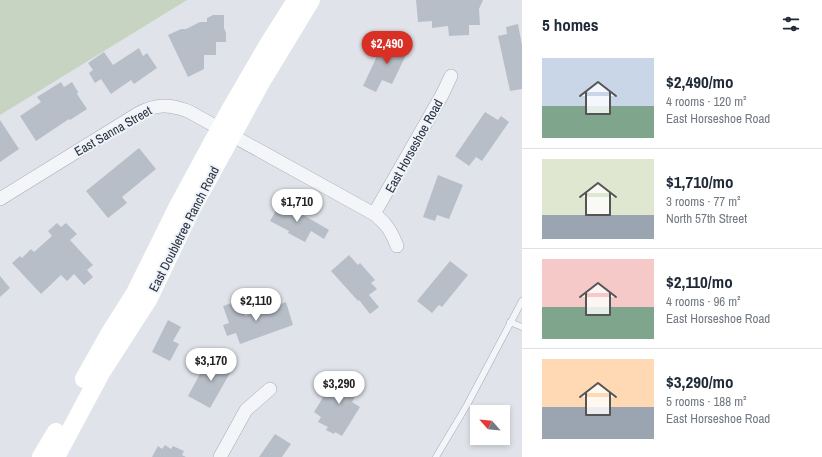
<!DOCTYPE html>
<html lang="en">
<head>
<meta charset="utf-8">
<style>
  :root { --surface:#fff; --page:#f2f2f3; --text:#1f2937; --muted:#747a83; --line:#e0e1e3; --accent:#d93025 }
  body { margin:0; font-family:"Archivo Narrow",sans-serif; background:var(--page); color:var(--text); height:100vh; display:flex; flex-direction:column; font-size:15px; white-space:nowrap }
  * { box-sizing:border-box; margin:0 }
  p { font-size:13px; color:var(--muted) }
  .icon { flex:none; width:22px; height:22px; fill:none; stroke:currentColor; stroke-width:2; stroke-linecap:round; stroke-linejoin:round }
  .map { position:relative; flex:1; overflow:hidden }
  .details { display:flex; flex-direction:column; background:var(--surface); width:300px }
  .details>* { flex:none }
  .needle { width:26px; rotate:297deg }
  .tools { position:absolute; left:470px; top:405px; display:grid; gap:8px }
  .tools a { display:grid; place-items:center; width:40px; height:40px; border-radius:0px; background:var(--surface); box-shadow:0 2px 6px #0003; font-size:20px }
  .price { position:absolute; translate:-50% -34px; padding:0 9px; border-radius:14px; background:#fff; color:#222; font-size:13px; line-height:26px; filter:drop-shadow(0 1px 2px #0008) }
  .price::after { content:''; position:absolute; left:50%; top:24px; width:12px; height:9px; margin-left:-6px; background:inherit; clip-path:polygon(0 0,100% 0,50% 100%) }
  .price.current { background:var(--accent); color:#fff }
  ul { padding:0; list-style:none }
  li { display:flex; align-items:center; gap:12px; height:100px; padding:0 20px }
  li+li { border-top:1px solid var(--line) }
  li span { display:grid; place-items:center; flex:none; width:112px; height:80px; border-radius:0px; color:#555 }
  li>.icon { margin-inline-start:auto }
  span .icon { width:48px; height:48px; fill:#fffc; stroke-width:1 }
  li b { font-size:17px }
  h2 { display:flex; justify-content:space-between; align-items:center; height:48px; padding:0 20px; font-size:17px }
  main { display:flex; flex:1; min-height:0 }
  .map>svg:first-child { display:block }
  .green { fill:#c6d4c1 }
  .building { fill:#b7bec7 }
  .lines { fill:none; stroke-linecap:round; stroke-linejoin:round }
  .lane-casing { stroke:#a5abb4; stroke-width:7 }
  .street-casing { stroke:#a5abb4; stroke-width:14 }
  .lane { stroke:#f3f5f8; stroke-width:6 }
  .street { stroke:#f3f5f8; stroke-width:13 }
  .secondary { stroke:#fff; stroke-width:18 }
  .labels { text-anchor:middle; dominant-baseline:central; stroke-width:4; stroke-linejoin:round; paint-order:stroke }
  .street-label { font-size:13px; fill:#283242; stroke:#f0f3f7 }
</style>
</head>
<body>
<main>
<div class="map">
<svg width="522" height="457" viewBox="0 0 522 457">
  <rect width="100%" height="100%" fill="#e0e4ea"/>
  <path class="green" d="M0 0H187L0 115Z"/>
  <path class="building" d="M416 0H483L479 9 480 25H469V35L449 36 448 26 432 28V21L418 22Z
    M213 15H224V28L226 33V42H216V55H204V69L188 77 168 35 181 29H186L200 22H207V18Z
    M518 24 522 45V89L510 91 498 36 507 34 506 27Z
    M393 36 409 44 404 54 406 55 392 84 382 80 376 92 363 86 379 52 384 54Z
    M139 48 143 56 147 53 157 68 134 84 131 80 111 94 101 79 95 83 89 73 93 70 88 63 104 52 113 65Z
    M61 82 64 87 72 82 78 92 77 94 87 109 70 120 69 119 36 141 20 116 41 102 37 97Z
    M485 112 498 120 501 116 509 122 482 161 476 157 469 166 455 156Z
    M0 120 19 149 0 162Z
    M139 148 156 169 122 197 127 203 108 218 86 191Z
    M438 175 463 185 449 219 437 215 435 221 423 217Z
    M281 202 329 230 324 239 311 231 305 242 288 233 289 231 270 221Z
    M57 223 61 227 66 223 77 234 70 240 93 265 87 270 93 277 84 285 74 274 67 281 61 275 41 294 12 263 20 256 22 258 31 249 34 252 52 236 48 231Z
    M349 255 358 265 360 263 375 280 371 283 377 289 369 295 379 307 370 314 359 300 358 301 331 271Z
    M450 261 468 275 442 307 439 305 432 313 417 301Z
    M0 276 10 288 0 297Z
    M286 302 293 325 240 344 236 333 227 336 223 325 229 323 223 306 232 303 233 308 242 305 245 316Z
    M168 320 181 327 173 341 179 344 170 361 152 352Z
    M219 358 234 366 210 408 188 396 208 359 216 363Z
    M345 375 362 385 352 402 360 407 342 436 335 432 334 434 326 430 328 427 318 422 321 417 314 412 336 376 342 380Z
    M275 434 291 444 282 457H259Z
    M165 445 171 449 173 446 184 451 182 455 186 457H152L158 446 162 449Z"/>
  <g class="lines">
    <g class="lane-casing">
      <path id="lane" d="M510 322 522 327
        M436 457 467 405 522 301"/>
    </g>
    <g class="street-casing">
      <path id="street" d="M0 199 139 113C157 104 168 104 188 111L374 214C387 224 391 231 397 246
        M374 214 442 95 451 76
        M220 457 246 410 270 389"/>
    </g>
    <use href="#lane" class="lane"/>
    <use href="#street" class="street"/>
    <path class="secondary" d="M84 379 111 331 135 293 178 206 230 110 269 43 295 2
      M41 457 56 432
      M56 457 101 373 148 300 190 212 263 79 311 0"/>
  </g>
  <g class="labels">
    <g class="street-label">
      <text transform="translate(113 131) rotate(-30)">East Sanna Street</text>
      <text transform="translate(414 146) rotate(-61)">East Horseshoe Road</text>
      <text transform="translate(184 229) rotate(-63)">East Doubletree Ranch Road</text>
    </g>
  </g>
</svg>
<div class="tools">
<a><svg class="needle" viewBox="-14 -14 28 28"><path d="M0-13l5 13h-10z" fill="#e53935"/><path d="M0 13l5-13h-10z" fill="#747a83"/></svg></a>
</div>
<b class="price current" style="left:387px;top:65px">$2,490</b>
<b class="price" style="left:297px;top:223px">$1,710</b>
<b class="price" style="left:256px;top:322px">$2,110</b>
<b class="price" style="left:211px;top:382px">$3,170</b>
<b class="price" style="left:339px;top:405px">$3,290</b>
</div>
<section class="details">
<h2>5 homes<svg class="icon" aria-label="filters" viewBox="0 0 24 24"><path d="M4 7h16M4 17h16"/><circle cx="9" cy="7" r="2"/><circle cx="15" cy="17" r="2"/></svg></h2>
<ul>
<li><span style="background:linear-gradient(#c9d6e8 60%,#7fa58c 0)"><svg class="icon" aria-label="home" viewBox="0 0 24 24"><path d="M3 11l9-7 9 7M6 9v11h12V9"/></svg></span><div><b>$2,490/mo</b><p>4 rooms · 120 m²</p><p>East Horseshoe Road</p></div></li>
<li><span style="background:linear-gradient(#dfe7d0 70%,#9aa5b1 0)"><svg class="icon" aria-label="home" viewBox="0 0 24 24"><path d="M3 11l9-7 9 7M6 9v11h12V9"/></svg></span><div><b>$1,710/mo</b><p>3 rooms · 77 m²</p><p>North 57th Street</p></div></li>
<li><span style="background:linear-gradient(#f6c9c9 60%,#7fa58c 0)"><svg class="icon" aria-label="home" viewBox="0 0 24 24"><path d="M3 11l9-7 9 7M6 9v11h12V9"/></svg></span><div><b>$2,110/mo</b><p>4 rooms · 96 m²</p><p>East Horseshoe Road</p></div></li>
<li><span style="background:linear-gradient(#ffd9b3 60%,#9aa5b1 0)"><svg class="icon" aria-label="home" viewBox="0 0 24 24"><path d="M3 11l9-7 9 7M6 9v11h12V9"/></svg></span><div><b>$3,290/mo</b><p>5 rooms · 188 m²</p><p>East Horseshoe Road</p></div></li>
</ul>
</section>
</main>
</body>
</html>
